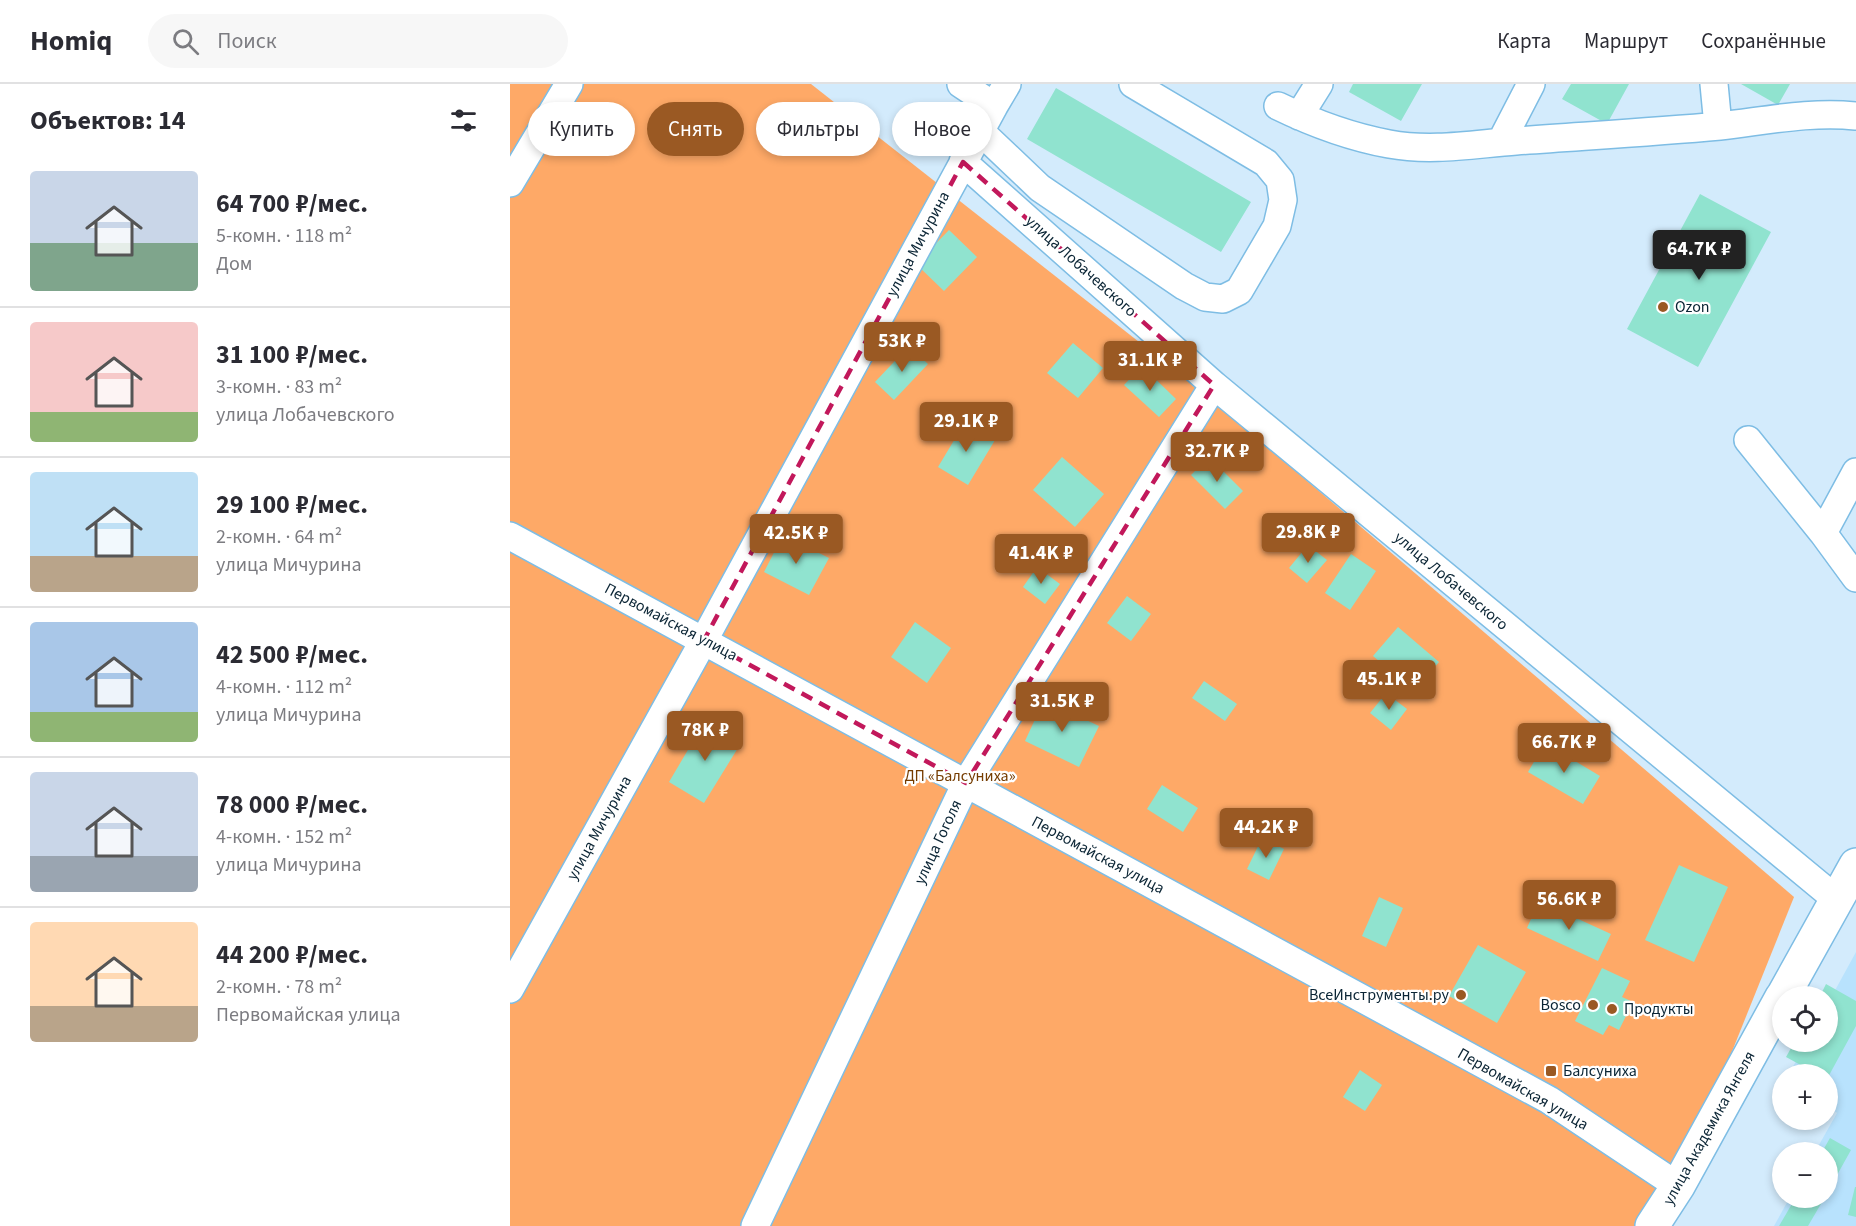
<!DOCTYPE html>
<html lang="ru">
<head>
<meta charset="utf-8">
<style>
  :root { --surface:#fff; --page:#f7f7f7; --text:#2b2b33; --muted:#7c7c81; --line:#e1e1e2; --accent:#9a5923 }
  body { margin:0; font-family:"Source Sans 3",sans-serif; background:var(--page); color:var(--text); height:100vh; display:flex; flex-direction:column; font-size:22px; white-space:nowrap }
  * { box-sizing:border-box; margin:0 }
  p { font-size:20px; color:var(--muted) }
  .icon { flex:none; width:33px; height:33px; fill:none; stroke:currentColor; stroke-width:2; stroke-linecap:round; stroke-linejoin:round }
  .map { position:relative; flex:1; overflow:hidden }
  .drawer { display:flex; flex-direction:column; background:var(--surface); width:510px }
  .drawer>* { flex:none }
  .top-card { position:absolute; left:18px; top:18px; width:570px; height:54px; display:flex; gap:12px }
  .buttons { position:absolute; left:1262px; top:902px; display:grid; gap:12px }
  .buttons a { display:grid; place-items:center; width:66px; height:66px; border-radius:50%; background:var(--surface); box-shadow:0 3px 9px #0003; font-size:30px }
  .price { position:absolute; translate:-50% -51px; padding:0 14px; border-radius:6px; background:var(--accent); color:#fff; font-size:20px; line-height:39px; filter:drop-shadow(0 2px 3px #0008) }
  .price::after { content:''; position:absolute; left:50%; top:36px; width:18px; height:14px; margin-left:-9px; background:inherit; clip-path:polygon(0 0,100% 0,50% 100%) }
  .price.on { background:#222; color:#fff }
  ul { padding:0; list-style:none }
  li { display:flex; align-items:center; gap:18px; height:150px; padding:0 30px }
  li+li { border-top:2px solid var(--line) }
  li span { display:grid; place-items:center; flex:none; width:168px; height:120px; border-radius:6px; color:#555 }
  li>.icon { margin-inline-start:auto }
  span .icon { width:72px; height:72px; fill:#fffc; stroke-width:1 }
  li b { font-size:26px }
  h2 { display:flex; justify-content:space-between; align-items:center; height:72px; padding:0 30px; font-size:26px }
  .chip { padding:0 21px; border-radius:27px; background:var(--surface); box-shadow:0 3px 9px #0003; font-size:21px; line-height:54px }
  .chip.on { background:var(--accent); color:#fff }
  header { display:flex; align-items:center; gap:36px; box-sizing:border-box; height:84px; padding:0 30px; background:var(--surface); border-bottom:2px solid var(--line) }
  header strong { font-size:28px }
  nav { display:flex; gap:33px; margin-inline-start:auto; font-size:21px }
  .search { width:420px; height:54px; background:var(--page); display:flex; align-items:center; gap:15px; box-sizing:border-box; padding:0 21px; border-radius:33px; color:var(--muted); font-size:22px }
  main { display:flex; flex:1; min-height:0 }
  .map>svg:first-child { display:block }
  .built { fill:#b8e2fd }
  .green { fill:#fea967 }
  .building { fill:#90e3cf }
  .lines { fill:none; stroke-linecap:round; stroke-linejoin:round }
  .minor-casing { stroke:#7ebde4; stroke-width:30 }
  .major-casing { stroke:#7ebde4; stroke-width:36 }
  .minor { stroke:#fff; stroke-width:27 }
  .major { stroke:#fff; stroke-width:33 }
  .marked { fill:none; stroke:#c2185b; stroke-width:4.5; stroke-dasharray:12 8; stroke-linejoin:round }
  .poi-dot { fill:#9a5923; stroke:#fff; stroke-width:2 }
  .labels { text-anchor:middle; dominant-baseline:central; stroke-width:4.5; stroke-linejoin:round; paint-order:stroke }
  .street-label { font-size:16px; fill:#0a2434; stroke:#fff }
  .poi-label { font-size:16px; fill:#0a2434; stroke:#fff; text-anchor:start }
  .park-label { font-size:16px; fill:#753c00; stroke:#fff }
</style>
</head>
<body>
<header>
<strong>Homiq</strong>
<div class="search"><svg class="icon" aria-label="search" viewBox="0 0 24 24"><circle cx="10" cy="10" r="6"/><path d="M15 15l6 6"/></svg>Поиск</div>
<nav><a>Карта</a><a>Маршрут</a><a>Сохранённые</a></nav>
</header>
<main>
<section class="drawer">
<h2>Объектов: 14<svg class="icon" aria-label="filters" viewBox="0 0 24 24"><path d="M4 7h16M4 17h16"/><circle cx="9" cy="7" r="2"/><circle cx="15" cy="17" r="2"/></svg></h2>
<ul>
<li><span style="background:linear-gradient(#c9d6e8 60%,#7fa58c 0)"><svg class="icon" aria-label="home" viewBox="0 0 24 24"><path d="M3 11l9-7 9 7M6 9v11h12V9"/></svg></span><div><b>64 700 ₽/мес.</b><p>5-комн. · 118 m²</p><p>Дом</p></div></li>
<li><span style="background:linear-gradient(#f6c9c9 75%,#8fb573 0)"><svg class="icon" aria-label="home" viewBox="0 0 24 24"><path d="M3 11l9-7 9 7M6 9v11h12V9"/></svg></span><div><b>31 100 ₽/мес.</b><p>3-комн. · 83 m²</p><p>улица Лобачевского</p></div></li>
<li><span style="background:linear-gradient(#bfe0f5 70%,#b9a48a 0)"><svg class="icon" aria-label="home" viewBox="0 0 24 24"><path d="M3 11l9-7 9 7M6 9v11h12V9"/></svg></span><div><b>29 100 ₽/мес.</b><p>2-комн. · 64 m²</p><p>улица Мичурина</p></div></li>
<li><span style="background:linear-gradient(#a9c7e8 75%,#8fb573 0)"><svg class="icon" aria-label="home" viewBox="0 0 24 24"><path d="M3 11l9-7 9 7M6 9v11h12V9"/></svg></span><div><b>42 500 ₽/мес.</b><p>4-комн. · 112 m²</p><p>улица Мичурина</p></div></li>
<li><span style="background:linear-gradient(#c9d6e8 70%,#9aa5b1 0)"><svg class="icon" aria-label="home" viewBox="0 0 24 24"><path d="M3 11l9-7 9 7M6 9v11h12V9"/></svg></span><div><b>78 000 ₽/мес.</b><p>4-комн. · 152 m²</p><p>улица Мичурина</p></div></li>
<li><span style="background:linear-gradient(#ffd9b3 70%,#b9a48a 0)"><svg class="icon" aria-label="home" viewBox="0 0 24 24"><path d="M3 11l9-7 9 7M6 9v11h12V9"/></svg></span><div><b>44 200 ₽/мес.</b><p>2-комн. · 78 m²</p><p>Первомайская улица</p></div></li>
</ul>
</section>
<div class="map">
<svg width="1346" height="1142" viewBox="0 0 1346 1142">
  <rect width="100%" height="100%" fill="#d3ebfc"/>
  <path class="built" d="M1346 868V1142H1264L1280 1113H1317V1068H1305L1327 1029 1317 1022V990H1279L1297 957H1317V921Z"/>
  <path class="green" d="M0 0H301L699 313 1284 813 1168 1102 1142 1142H0Z"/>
  <path class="building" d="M843 0H912L891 37 839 8Z
    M1061 0H1119L1097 40 1052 15Z
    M1231 0H1280L1268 21Z
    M546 4 741 118 711 168 517 55Z
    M1190 110 1261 148 1188 283 1117 245Z
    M439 146 467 173 434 207 406 180Z
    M563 259 593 284 568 314 537 289Z
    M399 262 418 280 384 316 365 298Z
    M632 282 666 315 649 333 614 301Z
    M455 338 485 356 458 401 428 383Z
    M552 373 594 410 565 443 523 406Z
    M699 373 733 407 715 425 681 391Z
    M273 451 319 474 299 511 254 488Z
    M798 461 817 476 797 499 779 484Z
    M841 470 866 487 840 526 815 509Z
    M527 483 550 500 535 520 513 503Z
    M617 512 641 530 621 557 597 539Z
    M405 538 441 564 417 599 381 573Z
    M888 543 929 578 904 607 863 572Z
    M694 597 727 620 715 637 682 614Z
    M876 609 897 625 881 646 860 629Z
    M534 616 589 642 569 683 515 657Z
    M195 637 231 659 194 719 159 698Z
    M1035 659 1090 692 1073 720 1018 688Z
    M652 701 688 724 673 748 637 725Z
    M752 754 774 765 759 796 737 785Z
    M1169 781 1218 803 1184 878 1135 856Z
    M869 813 893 824 876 863 852 852Z
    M1029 817 1101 850 1088 877 1017 844Z
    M968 861 1016 888 987 939 939 912Z
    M1092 884 1120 897 1112 913 1123 918 1109 946 1099 941 1093 951 1065 937Z
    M1316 900 1346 917V942L1317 995V990H1307L1276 973 1285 957H1317V912H1310Z
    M850 986 872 1001 855 1027 833 1013Z
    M1320 1054 1341 1066 1317 1109V1068H1312Z
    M1345 1103H1346V1133L1338 1131Z
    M1286 1113H1315L1298 1142H1269Z"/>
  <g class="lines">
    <g class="minor-casing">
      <path id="minor" d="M451 0 484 22 497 0
        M1204 0 1208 42
        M768 22C803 39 841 53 879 60 922 68 964 60 1006 57 1074 52 1143 48 1210 42 1255 37 1301 27 1346 32
        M789 32 809 0
        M470 47 530 104 674 202 695 213 713 215 729 207 767 142 773 116 770 96 756 79 623 0
        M991 58 1021 0
        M453 78 704 301 1326 815
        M0 99 59 0
        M1238 356 1313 449 1346 494
        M1313 449 1346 388
        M0 452 1039 1016 1168 1102
        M0 905 194 556 484 22
        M245 1142 456 699 704 301"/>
    </g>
    <g class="major-casing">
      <path id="major" d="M1273 912 1346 781
        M1142 1142 1168 1102 1272 913"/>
    </g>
    <use href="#minor" class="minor"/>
    <use href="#major" class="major"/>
  </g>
  <path class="marked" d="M453 78 704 301 456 699 194 556Z"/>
  <g class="poi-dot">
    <circle cx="1153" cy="223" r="6"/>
    <circle cx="951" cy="911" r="6"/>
    <circle cx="1083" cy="921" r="6"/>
    <circle cx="1102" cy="925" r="6"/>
    <rect x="1035" y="981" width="12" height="12" rx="3"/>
  </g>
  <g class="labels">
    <g class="street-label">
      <text transform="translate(408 160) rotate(-62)">улица Мичурина</text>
      <text transform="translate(571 182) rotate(42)">улица Лобачевского</text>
      <text transform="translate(941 497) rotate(40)">улица Лобачевского</text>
      <text transform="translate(161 538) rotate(28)">Первомайская улица</text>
      <text transform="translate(89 744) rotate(-61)">улица Мичурина</text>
      <text transform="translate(428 758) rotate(-65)">улица Гоголя</text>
      <text transform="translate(588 771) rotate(28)">Первомайская улица</text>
      <text transform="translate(1013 1005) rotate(30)">Первомайская улица</text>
      <text transform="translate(1199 1044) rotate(-61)">улица Академика Янгеля</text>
    </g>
    <g class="poi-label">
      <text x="1165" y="223">Ozon</text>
      <text x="939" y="911" text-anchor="end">ВсеИнструменты.ру</text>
      <text x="1071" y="921" text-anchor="end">Bosco</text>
      <text x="1114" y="925">Продукты</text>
      <text x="1053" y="987">Балсуниха</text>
    </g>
    <g class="park-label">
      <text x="450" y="692">ДП «Балсуниха»</text>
    </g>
  </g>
</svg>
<div class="buttons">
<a><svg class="icon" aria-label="locate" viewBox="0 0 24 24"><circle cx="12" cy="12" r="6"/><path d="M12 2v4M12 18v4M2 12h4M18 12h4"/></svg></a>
<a>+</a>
<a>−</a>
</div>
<b class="price on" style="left:1189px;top:197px">64.7K ₽</b>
<b class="price" style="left:392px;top:289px">53K ₽</b>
<b class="price" style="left:640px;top:308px">31.1K ₽</b>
<b class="price" style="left:456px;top:369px">29.1K ₽</b>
<b class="price" style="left:707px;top:399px">32.7K ₽</b>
<b class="price" style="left:798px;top:480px">29.8K ₽</b>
<b class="price" style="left:286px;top:481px">42.5K ₽</b>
<b class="price" style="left:531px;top:501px">41.4K ₽</b>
<b class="price" style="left:879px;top:627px">45.1K ₽</b>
<b class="price" style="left:552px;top:649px">31.5K ₽</b>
<b class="price" style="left:195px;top:678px">78K ₽</b>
<b class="price" style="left:1054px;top:690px">66.7K ₽</b>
<b class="price" style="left:756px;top:775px">44.2K ₽</b>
<b class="price" style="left:1059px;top:847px">56.6K ₽</b>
<div class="top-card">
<a class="chip">Купить</a>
<a class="chip on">Снять</a>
<a class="chip">Фильтры</a>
<a class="chip">Новое</a>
</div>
</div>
</main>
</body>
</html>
